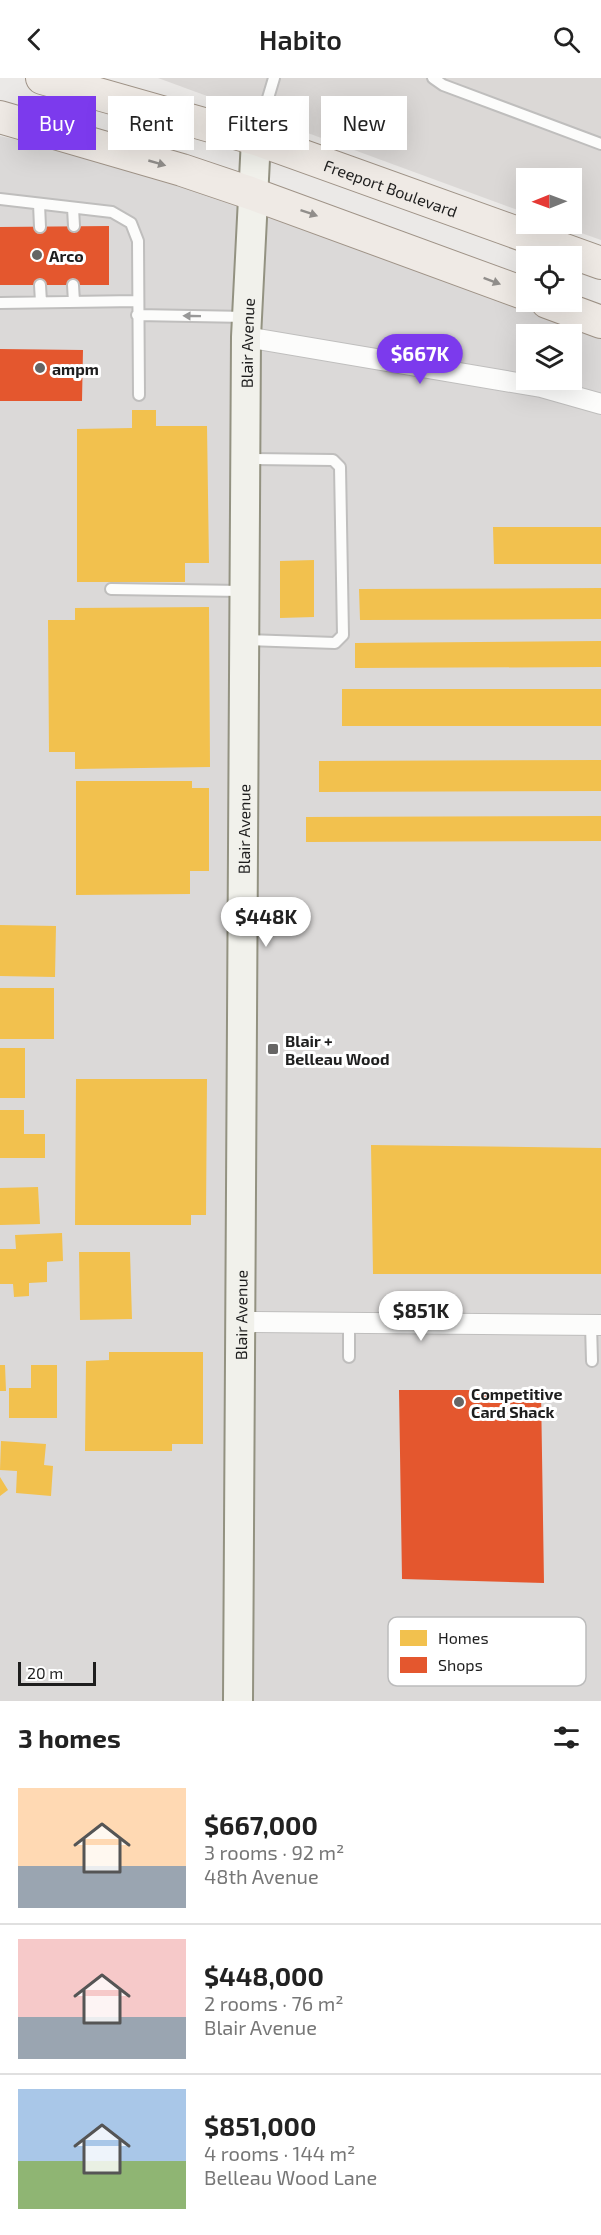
<!DOCTYPE html>
<html lang="en">
<head>
<meta charset="utf-8">
<style>
  :root { --surface:#fff; --page:#f2f2f2; --text:#222; --muted:#767676; --line:#e0e0e0; --accent:#7c3aed }
  body { margin:0; font-family:"Exo 2",sans-serif; background:var(--page); color:var(--text); height:100vh; display:flex; flex-direction:column; font-size:22px; white-space:nowrap }
  * { box-sizing:border-box; margin:0 }
  p { font-size:20px; color:var(--muted) }
  .icon { flex:none; width:33px; height:33px; fill:none; stroke:currentColor; stroke-width:2; stroke-linecap:round; stroke-linejoin:round }
  .map { position:relative; height:1623px; overflow:hidden }
  .side { display:flex; flex-direction:column; background:var(--surface); flex:1 }
  .side>* { flex:none }
  .banner { position:absolute; left:18px; top:18px; width:566px; height:54px; display:flex; gap:12px }
  .needle { width:39px; rotate:269deg }
  .controls { position:absolute; left:516px; top:90px; display:grid; gap:12px }
  .controls a { display:grid; place-items:center; width:66px; height:66px; border-radius:0px; background:var(--surface); box-shadow:0 6px 24px #0002; font-size:30px }
  .scale { position:absolute; left:18px; bottom:15px; width:78px; box-sizing:border-box; padding-left:6px; border:3px solid #1e1e1e; border-top:0; font-size:16px; line-height:21px; white-space:nowrap; color:#1e1e1e; -webkit-text-stroke:4px #fff; paint-order:stroke }
  .price { position:absolute; translate:-50% -51px; padding:0 14px; border-radius:21px; background:#fff; color:#222; font-size:20px; line-height:39px; filter:drop-shadow(0 2px 3px #0008) }
  .price::after { content:''; position:absolute; left:50%; top:36px; width:18px; height:14px; margin-left:-9px; background:inherit; clip-path:polygon(0 0,100% 0,50% 100%) }
  .price.on { background:var(--accent); color:#fff }
  ul { padding:0; list-style:none }
  li { display:flex; align-items:center; gap:18px; height:150px; padding:0 18px }
  li+li { border-top:2px solid var(--line) }
  li span { display:grid; place-items:center; flex:none; width:168px; height:120px; border-radius:0px; color:#555 }
  li>.icon { margin-inline-start:auto }
  span .icon { width:72px; height:72px; fill:#fffc; stroke-width:1 }
  li b { font-size:26px }
  h2 { display:flex; justify-content:space-between; align-items:center; height:72px; padding:0 18px; font-size:26px }
  .pill { padding:0 21px; border-radius:0px; background:var(--surface); box-shadow:0 6px 24px #0002; font-size:21px; line-height:54px }
  .pill.on { background:var(--accent); color:#fff }
  header { display:flex; justify-content:space-between; align-items:center; height:78px; padding:0 18px; background:var(--surface); font-size:27px; font-weight:600 }
  .map>svg:first-child { display:block }
  .residential { fill:#dbd9d8; fill-rule:evenodd }
  .airport { fill:#dbd8d6 }
  .homes { fill:#f2c14e }
  .shops { fill:#e4572e }
  .lines { fill:none; stroke-linecap:round; stroke-linejoin:round }
  .lane-casing { stroke:#bfbebd; stroke-width:14 }
  .street-casing { stroke:#bfbebd; stroke-width:22 }
  .secondary-casing { stroke:#939281; stroke-width:32 }
  .primary-casing { stroke:#9f9387; stroke-width:34 }
  .lane { stroke:#fcfcfb; stroke-width:10 }
  .street { stroke:#fcfcfb; stroke-width:20 }
  .secondary { stroke:#f1f1eb; stroke-width:28 }
  .primary { stroke:#efeae5; stroke-width:32 }
  .oneway { fill:#918e8b }
  .oneway2 { fill:#989898 }
  .poi-dot { fill:#666564; stroke:#fff; stroke-width:2 }
  .labels { text-anchor:middle; dominant-baseline:central; stroke-width:6; stroke-linejoin:round; paint-order:stroke }
  .street-label { font-size:16px; fill:#1e1e1e; stroke:#fff }
  .poi-label { font-size:16px; font-weight:bold; fill:#1e1e1e; stroke:#fff; text-anchor:start }
  .key { fill:#fff; stroke:#bcbcbc; stroke-width:1.5 }
  .key-label { font-size:16px; fill:#1e1e1e }
</style>
</head>
<body>
<header><svg class="icon" aria-label="back" viewBox="0 0 24 24"><path d="M15 5l-7 7 7 7"/></svg>Habito<svg class="icon" aria-label="search" viewBox="0 0 24 24"><circle cx="10" cy="10" r="6"/><path d="M15 15l6 6"/></svg></header>
<div class="map">
<svg width="601" height="1623" viewBox="0 0 601 1623">
  <rect width="100%" height="100%" fill="#ebe9e7"/>
  <path class="residential" d="M0 58 253 116 601 243V1623H0ZM526 256H572V302H526Z"/>
  <path class="airport" d="M158 0H601V162L556 146H572V100H526V135Z"/>
  <path class="homes" d="M132 332H156V348H207L209 485H185V504H77V351L132 350Z
    M493 449H601V486H494Z
    M314 482V539L280 540V483Z
    M601 510V541L360 542 359 511Z
    M209 529 210 689 75 691V674H49L48 542H75V530Z
    M601 563V589L355 590V565Z
    M342 611H601V648H342Z
    M601 682V713L319 714V683Z
    M76 703H192V710H209V793H190V816L76 817Z
    M601 738V763L306 764V739Z
    M0 847 56 848 55 899 0 898Z
    M0 910H54V961H0Z
    M0 970H25V1020H0Z
    M76 1001H207L206 1137H191V1147H75Z
    M0 1032H24V1056H45V1080H0Z
    M371 1067 601 1070V1196H373Z
    M38 1109 40 1146 0 1147V1110Z
    M62 1155 63 1183 47 1184V1204L29 1205V1218L14 1219 13 1206H0V1171H16L15 1157Z
    M79 1174H130L132 1241 80 1242Z
    M109 1274H203V1366H172V1373H85L86 1283 109 1282Z
    M0 1287H5L6 1313H0Z
    M31 1287H57V1340H9V1310H31Z
    M1 1363 46 1366 44 1387 53 1388 51 1418 16 1415 17 1393 0 1392Z
    M0 1399 8 1412 0 1418Z"/>
  <path class="shops" d="M109 148V207H0V149Z
    M0 271 83 272 82 323H0Z
    M399 1312H541L544 1505 402 1501Z"/>
  <g class="lines">
    <g class="lane-casing">
      <path id="lane" d="M433 0 443 7 601 66
        M257 57 274 0
        M0 121 112 134 131 145 138 163 139 317
        M39 126 40 149
        M73 130 74 148
        M40 207 41 224
        M73 207 74 224
        M0 225 137 223
        M137 237 247 239
        M111 511 242 513
        M245 562 335 565 343 557 340 389 333 382 247 381
        M349 1245V1279
        M591 1247 592 1283"/>
    </g>
    <g class="street-casing">
      <path id="street" d="M246 259 541 309 601 326
        M241 1244 601 1247"/>
    </g>
    <g class="secondary-casing">
      <g id="secondary">
        <path id="s1" d="M238 1623 246 259 256 61"/>
      </g>
    </g>
    <g class="primary-casing">
      <g id="primary">
        <path id="s2" d="M42 0 256 61 601 185"/>
        <path d="M0 39 182 92 253 116 526 216"/>
        <path d="M547 224 601 244"/>
      </g>
    </g>
    <use href="#lane" class="lane"/>
    <use href="#street" class="street"/>
    <use href="#secondary" class="secondary"/>
    <use href="#primary" class="primary"/>
  </g>
  <defs><path id="oneway-solid" d="M-6-.8H1V-3.2L6.5 0L1 3.2V.8H-6Z" transform="scale(1.5)"/></defs>
  <g class="oneway">
    <use href="#oneway-solid" transform="translate(157 85) rotate(16)"/>
    <use href="#oneway-solid" transform="translate(309 135) rotate(19)"/>
    <use href="#oneway-solid" transform="translate(492 203) rotate(21)"/>
  </g>
  <use class="oneway2" href="#oneway-solid" transform="translate(192 238) rotate(-179)"/>
  <g class="poi-dot">
    <circle cx="37" cy="177" r="6"/>
    <circle cx="40" cy="290" r="6"/>
    <rect x="267" y="965" width="12" height="12" rx="3"/>
    <circle cx="459" cy="1324" r="6"/>
  </g>
  <g class="labels">
    <g class="street-label">
      <text stroke="none"><textPath href="#s2" startOffset="366">Freeport Boulevard</textPath></text>
      <text stroke="none"><textPath href="#s1" startOffset="1358">Blair Avenue</textPath></text>
      <text stroke="none"><textPath href="#s1" startOffset="872">Blair Avenue</textPath></text>
      <text stroke="none"><textPath href="#s1" startOffset="386">Blair Avenue</textPath></text>
    </g>
    <g class="poi-label">
      <text x="49" y="177">Arco</text>
      <text x="52" y="290">ampm</text>
      <text x="285" y="962">Blair +<tspan x="285" dy="18">Belleau Wood</tspan></text>
      <text x="471" y="1315">Competitive<tspan x="471" dy="18">Card Shack</tspan></text>
    </g>
  </g>
  <rect x="388" y="1539" width="198" height="69" rx="9" class="key"/>
  <rect x="400" y="1552" width="27" height="16" fill="#f2c14e"/>
  <rect x="400" y="1579" width="27" height="16" fill="#e4572e"/>
  <g class="key-label">
    <text x="438" y="1566">Homes</text>
    <text x="438" y="1593">Shops</text>
  </g>
</svg>
<div class="controls">
<a><svg class="needle" viewBox="-14 -14 28 28"><path d="M0-13l5 13h-10z" fill="#e53935"/><path d="M0 13l5-13h-10z" fill="#767676"/></svg></a>
<a><svg class="icon" aria-label="locate" viewBox="0 0 24 24"><circle cx="12" cy="12" r="6"/><path d="M12 2v4M12 18v4M2 12h4M18 12h4"/></svg></a>
<a><svg class="icon" aria-label="layers" viewBox="0 0 24 24"><path d="M12 4l9 5-9 5-9-5zM3 14l9 5 9-5"/></svg></a>
</div>
<div class="scale">20 m</div>
<b class="price on" style="left:420px;top:307px">$667K</b>
<b class="price" style="left:266px;top:870px">$448K</b>
<b class="price" style="left:421px;top:1264px">$851K</b>
<div class="banner">
<a class="pill on">Buy</a>
<a class="pill">Rent</a>
<a class="pill">Filters</a>
<a class="pill">New</a>
</div>
</div>
<section class="side">
<h2>3 homes<svg class="icon" aria-label="filters" viewBox="0 0 24 24"><path d="M4 7h16M4 17h16"/><circle cx="9" cy="7" r="2"/><circle cx="15" cy="17" r="2"/></svg></h2>
<ul>
<li><span style="background:linear-gradient(#ffd9b3 65%,#9aa5b1 0)"><svg class="icon" aria-label="home" viewBox="0 0 24 24"><path d="M3 11l9-7 9 7M6 9v11h12V9"/></svg></span><div><b>$667,000</b><p>3 rooms · 92 m²</p><p>48th Avenue</p></div></li>
<li><span style="background:linear-gradient(#f6c9c9 65%,#9aa5b1 0)"><svg class="icon" aria-label="home" viewBox="0 0 24 24"><path d="M3 11l9-7 9 7M6 9v11h12V9"/></svg></span><div><b>$448,000</b><p>2 rooms · 76 m²</p><p>Blair Avenue</p></div></li>
<li><span style="background:linear-gradient(#a9c7e8 60%,#8fb573 0)"><svg class="icon" aria-label="home" viewBox="0 0 24 24"><path d="M3 11l9-7 9 7M6 9v11h12V9"/></svg></span><div><b>$851,000</b><p>4 rooms · 144 m²</p><p>Belleau Wood Lane</p></div></li>
</ul>
</section>
</body>
</html>
